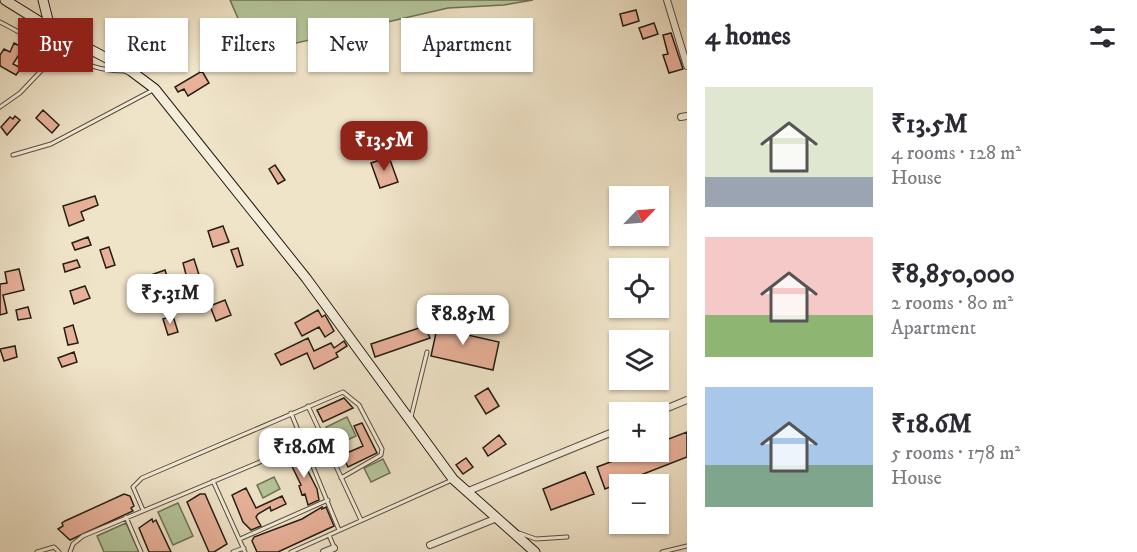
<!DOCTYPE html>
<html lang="en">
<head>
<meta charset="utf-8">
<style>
  :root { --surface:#fff; --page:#f7f7f7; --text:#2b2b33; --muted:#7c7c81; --accent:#8f2418 }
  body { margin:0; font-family:"IM FELL DW Pica",serif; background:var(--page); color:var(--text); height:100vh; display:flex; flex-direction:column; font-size:22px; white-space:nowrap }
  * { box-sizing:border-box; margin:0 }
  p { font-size:20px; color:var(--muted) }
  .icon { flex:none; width:33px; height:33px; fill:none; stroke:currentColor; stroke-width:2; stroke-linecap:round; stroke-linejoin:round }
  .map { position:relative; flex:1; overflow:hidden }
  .sheet { display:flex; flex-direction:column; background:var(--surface); width:450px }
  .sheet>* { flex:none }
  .banner { position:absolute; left:18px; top:18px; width:570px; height:54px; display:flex; gap:12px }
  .needle { width:39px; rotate:65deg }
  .controls { position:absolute; left:609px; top:186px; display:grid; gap:12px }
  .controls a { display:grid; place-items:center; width:60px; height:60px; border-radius:0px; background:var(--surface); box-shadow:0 2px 4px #0004; font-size:30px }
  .price { position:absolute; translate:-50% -51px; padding:0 14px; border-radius:12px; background:#fff; color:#222; font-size:20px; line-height:39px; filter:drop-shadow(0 2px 3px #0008) }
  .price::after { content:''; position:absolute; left:50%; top:36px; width:18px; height:14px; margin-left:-9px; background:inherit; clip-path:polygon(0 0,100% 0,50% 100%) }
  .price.current { background:var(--accent); color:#fff }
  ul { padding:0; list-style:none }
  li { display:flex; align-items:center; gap:18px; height:150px; padding:0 18px }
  li span { display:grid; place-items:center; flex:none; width:168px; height:120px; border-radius:0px; color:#555 }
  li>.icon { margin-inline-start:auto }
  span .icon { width:72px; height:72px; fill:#fffc; stroke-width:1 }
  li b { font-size:26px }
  h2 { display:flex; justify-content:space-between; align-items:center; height:72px; padding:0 18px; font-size:26px }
  .tag { padding:0 21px; border-radius:0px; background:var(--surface); box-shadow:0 2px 4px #0004; font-size:21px; line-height:54px }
  .tag.current { background:var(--accent); color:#fff }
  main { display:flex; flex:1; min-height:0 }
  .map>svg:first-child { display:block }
  .green { fill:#b4c59a; stroke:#6e7256; stroke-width:1.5 }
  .building { fill:#e8b199; stroke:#271e13; stroke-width:1.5 }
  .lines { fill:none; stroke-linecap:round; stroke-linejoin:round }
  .lane-casing { stroke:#594f40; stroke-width:5 }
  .street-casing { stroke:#594f40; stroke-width:8 }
  .secondary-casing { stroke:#271e13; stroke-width:11 }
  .lane { stroke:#f5eddb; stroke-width:3 }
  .street { stroke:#f5eddb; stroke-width:6 }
  .secondary { stroke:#f5eddb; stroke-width:9 }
</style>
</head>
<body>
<main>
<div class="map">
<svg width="687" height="552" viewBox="0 0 687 552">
  <rect width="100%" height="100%" fill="#efe3c8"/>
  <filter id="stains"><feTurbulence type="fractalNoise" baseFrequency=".00333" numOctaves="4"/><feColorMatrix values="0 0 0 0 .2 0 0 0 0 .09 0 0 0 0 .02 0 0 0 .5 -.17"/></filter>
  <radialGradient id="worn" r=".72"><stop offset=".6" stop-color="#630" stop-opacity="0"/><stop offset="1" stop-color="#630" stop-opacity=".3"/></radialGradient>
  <path class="green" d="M230 0H533L504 5 448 8 253 53Z
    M347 417 356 436 335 446 326 427Z
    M383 459 390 473 371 482 364 468Z
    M274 477 280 489 263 498 257 485Z
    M178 503 193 536 173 545 158 512Z
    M126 523 139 552H104L97 536Z"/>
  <path class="building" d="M636 10 639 21 623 26 620 14Z
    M654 23 658 34 643 39 639 28Z
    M671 33 683 69 669 73 663 55 668 54 663 35Z
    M14 43 36 55 33 60 20 53 13 64 21 68 16 75 0 66V55L4 49 10 52Z
    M202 71 209 83 188 96 184 89 178 92 175 87Z
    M43 110 59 125 52 133 36 118Z
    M15 116 20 120 7 135 1 127 10 117 13 119Z
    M389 157 398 182 380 188 371 163Z
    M275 165 285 180 278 184 269 169Z
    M95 196 98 205 81 212 84 220 69 226 63 206Z
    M223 226 229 242 213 247 208 231Z
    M88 237 91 245 75 250 72 243Z
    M109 247 115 265 106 268 100 250Z
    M238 248 243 265 237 267 231 250Z
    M194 259 200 278 196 279 203 299 193 302 183 263Z
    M77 260 80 267 65 272 63 264Z
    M19 269 24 290 3 295 7 313 0 315V284L7 283 5 272Z
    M165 270 171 288 157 293 151 275Z
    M85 286 90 298 74 304 70 291Z
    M225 300 231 315 216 321 210 306Z
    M28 307 31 318 18 320 16 310Z
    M318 310 322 317 325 315 334 331 325 337 319 327 302 336 295 323Z
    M173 316 178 332 168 335 163 319Z
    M439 319 465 325 463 334 499 342 493 370 431 356Z
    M73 325 78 343 68 345 64 328Z
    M425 326 430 338 375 357 371 344Z
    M308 338 314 351 331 343 334 348 344 341 347 346 336 353 338 357 314 369 307 353 281 365 275 354Z
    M15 346 17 357 4 361 0 349Z
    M74 352 77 362 62 367 58 358Z
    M488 388 499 406 486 414 475 396Z
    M344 398 353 408 323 422 317 410Z
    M362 423 377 453 348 467 342 455 363 446 354 426Z
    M687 432V457L605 489 597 467 637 452H658V443Z
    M499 435 506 444 488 456 483 448Z
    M298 452 317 489 319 500 308 505 305 494 302 495 299 486 301 485 287 456Z
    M466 458 473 467 463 474 456 465Z
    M585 472 594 494 551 510 543 489Z
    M246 488 256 508 282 496 286 504 271 511 270 507 258 514 256 517 261 526 251 530 243 522 232 495Z
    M124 494 130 496 134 506 131 508 133 511 70 540 58 529 63 526 62 523 65 521Z
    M200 494H205L227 544 214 552H209L187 502Z
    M322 507V509L326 507 334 526 278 552H257L252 541 254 537 302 519Z
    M152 519 153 522 156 520 171 552H149L139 528Z"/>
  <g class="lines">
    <g class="lane-casing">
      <path id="lane" d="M0 22C38 41 79 71 124 71
        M0 107 20 93 59 52
        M13 155 51 144 153 90
        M308 406 361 520
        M291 413 339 530
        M411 417 427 352
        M213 481 245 552
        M143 510 133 487 142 478 343 392 359 405 382 449 381 455 341 478
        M126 517 141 552
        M519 533 536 539 567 537
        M329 535 334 547
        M240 539 328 500
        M37 552 54 547 59 552
        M70 552 73 544 83 536 303 444
        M233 552 244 548
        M291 552 452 480
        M662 552 687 546"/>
    </g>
    <g class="street-casing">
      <path id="street" d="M667 0 687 66
        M681 117 687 116
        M658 412 687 400
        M466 492 620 429
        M430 545 497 518
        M324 552 334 548"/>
    </g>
    <g class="secondary-casing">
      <path id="secondary" d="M5 0 50 28 131 71 155 89 306 278 453 479 535 552
        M43 0 50 28"/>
    </g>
    <use href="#lane" class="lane"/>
    <use href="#street" class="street"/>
    <use href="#secondary" class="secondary"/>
  </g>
  <rect width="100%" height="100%" filter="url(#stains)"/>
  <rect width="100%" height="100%" fill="url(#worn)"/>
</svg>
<div class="controls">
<a><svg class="needle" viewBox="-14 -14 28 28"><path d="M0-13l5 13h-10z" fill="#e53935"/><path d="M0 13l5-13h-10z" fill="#7c7c81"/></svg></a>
<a><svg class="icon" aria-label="locate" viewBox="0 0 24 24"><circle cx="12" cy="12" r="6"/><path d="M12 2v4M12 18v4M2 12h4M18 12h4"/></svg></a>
<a><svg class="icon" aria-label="layers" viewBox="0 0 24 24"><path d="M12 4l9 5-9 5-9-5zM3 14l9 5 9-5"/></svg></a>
<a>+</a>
<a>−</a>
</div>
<b class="price current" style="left:384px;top:172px">₹13.5M</b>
<b class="price" style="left:170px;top:325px">₹5.31M</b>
<b class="price" style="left:463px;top:346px">₹8.85M</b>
<b class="price" style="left:304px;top:479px">₹18.6M</b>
<div class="banner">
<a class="tag current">Buy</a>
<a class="tag">Rent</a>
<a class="tag">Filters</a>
<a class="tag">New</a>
<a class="tag">Apartment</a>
</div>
</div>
<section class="sheet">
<h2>4 homes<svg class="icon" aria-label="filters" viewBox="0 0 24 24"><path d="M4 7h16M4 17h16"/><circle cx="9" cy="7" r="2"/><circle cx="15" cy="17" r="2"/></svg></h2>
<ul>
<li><span style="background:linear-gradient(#dfe7d0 75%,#9aa5b1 0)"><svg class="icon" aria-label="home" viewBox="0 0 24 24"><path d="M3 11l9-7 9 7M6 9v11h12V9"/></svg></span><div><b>₹13.5M</b><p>4 rooms · 128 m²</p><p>House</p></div></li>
<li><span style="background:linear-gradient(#f6c9c9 65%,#8fb573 0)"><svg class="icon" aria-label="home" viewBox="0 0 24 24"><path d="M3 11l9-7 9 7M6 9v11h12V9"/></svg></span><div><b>₹8,850,000</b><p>2 rooms · 80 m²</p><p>Apartment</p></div></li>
<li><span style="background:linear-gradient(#a9c7e8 65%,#7fa58c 0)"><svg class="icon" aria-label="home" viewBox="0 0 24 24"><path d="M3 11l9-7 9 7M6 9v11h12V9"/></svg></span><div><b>₹18.6M</b><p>5 rooms · 178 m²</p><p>House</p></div></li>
</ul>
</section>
</main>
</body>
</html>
